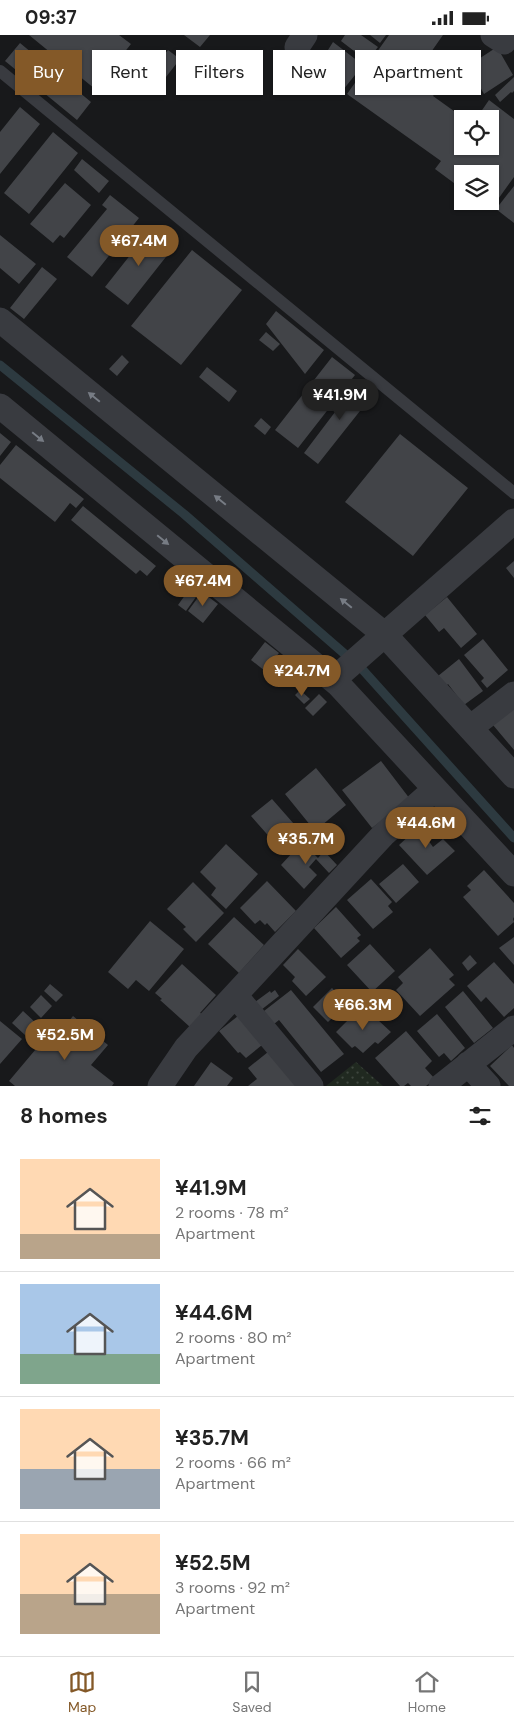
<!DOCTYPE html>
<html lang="en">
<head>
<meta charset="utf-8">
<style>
  :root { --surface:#fff; --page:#f2f2f2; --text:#222; --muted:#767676; --line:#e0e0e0; --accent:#845928 }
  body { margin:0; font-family:"DM Sans",sans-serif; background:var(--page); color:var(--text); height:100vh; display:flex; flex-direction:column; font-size:19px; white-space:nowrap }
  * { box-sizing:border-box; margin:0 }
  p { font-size:16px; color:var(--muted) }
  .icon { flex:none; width:28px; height:28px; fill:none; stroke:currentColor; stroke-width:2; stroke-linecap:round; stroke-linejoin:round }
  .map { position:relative; height:1051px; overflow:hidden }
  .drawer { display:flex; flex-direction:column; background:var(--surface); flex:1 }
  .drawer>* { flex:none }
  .guide { position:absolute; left:15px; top:15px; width:485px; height:45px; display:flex; gap:10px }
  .tools { position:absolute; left:454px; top:75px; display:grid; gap:10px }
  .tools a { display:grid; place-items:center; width:45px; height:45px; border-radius:0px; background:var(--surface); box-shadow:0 1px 4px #0004; font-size:25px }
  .price { position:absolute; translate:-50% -42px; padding:0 11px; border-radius:18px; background:var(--accent); color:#fff; font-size:16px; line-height:32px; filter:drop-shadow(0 1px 2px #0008) }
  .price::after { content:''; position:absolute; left:50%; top:30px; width:15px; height:11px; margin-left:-8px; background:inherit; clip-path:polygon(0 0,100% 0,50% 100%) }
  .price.on { background:#222; color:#fff }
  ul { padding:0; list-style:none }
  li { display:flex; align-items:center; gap:15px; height:125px; padding:0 20px }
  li+li { border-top:1px solid var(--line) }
  li span { display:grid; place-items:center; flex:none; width:140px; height:100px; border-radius:0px; color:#555 }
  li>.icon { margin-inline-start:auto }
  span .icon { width:60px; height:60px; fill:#fffc; stroke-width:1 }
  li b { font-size:21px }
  h2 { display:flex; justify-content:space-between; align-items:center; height:60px; padding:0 20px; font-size:21px }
  .pill { padding:0 18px; border-radius:0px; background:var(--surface); box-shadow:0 1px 4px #0004; font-size:18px; line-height:45px }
  .pill.on { background:var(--accent); color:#fff }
  .status { display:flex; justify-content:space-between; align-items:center; height:35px; padding:0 25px; background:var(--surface); direction:ltr }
  .status svg { height:14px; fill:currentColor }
  .dock { display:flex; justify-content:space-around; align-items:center; height:70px; border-top:1px solid var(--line); background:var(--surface); font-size:14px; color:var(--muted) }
  .dock a { display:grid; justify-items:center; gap:2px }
  .dock .on { color:var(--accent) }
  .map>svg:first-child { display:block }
  .park { fill:url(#park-dots) }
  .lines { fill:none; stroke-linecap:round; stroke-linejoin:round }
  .stream { stroke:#2d3a40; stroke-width:9 }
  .building { fill:#424448 }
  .lane { stroke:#393b40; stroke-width:12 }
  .street { stroke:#393b40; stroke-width:25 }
  .oneway { fill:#777c84 }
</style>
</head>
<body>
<div class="status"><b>09:37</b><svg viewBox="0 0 49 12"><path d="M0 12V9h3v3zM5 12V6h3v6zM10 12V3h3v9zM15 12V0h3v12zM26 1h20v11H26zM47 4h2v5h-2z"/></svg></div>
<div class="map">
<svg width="514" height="1051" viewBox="0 0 514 1051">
  <defs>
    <pattern id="park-dots" width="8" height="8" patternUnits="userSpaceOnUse" patternTransform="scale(1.25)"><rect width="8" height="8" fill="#202920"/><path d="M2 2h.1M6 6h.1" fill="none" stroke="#3e463e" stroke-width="1.8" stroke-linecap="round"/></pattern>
  </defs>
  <rect width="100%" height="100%" fill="#18191b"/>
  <path class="park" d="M356 1027 383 1051H326Z"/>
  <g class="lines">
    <path class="stream" d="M0 330 184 479 362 634 514 803"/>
  </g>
  <path class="building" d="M29 0H119L131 9 95 54Z
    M184 0H210L200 12Z
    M345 0H361L378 12 367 26 341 6Z
    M370 0H386L380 8Z
    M389 0H443L415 40 437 55 433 61 465 84H462V111H490V84H476L489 65 514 84V142L491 174 480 166H490V139H462V154L435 134 441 126 347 59Z
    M333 7 363 30 343 55 331 46 334 42 322 33 332 19 328 15Z
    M20 8 91 67 77 85 5 26Z
    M497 12 513 40 484 59 468 31Z
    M168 15 180 24 166 42 154 32Z
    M514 42V56L512 58 511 57 500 67 495 60Z
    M20 72 40 89 0 139V97Z
    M53 97 78 118 29 179 4 158Z
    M82 124 109 146 99 158 74 135Z
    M65 148 91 170 64 203 60 200 53 208 30 189Z
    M514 151V188L496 174Z
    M110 160 139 183 92 242 67 222 107 174 102 170Z
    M150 195 173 213 128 270 105 252Z
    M0 200 36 229 19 249 0 233Z
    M192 215 242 255 181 330 131 291Z
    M42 232 57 244 24 284 10 273Z
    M276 276 324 315 305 339 266 289Z
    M266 297 280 309 273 316 259 305Z
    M122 320 129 327 117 341 109 334Z
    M332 322 355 340 298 413 275 395Z
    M207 332 237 356 229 367 199 342Z
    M360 344 375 357 318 429 304 418Z
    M261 383 271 392 265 400 254 391Z
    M0 398 11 407 0 421Z
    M400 399 468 453 413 521 345 467Z
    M16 410 84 464 76 473 70 468 55 487 0 443V430Z
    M83 471 156 531 147 541 140 535 136 539 71 485Z
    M514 526V543L506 533Z
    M188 556 196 562 186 576 178 570Z
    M202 557 218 569 203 588 188 576Z
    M447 562 477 599 461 613 444 593 439 597 425 580Z
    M483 604 508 635 487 653 481 646 484 643 464 620Z
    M265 607 279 618 265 636 251 625Z
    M459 624 483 656 464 670 448 649 446 651 438 641Z
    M300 655 310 664 304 669 295 660Z
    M319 659 327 667 313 681 305 673Z
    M514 673V715L493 690Z
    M381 726 410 764 372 793 342 755Z
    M316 733 346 770 315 796 285 759Z
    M272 764 301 797 281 815 251 781Z
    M426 785 436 797 428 805 433 812 443 804 455 816 427 840 399 810Z
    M226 809 258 839 226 874 211 860 216 853 200 837Z
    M305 810 318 823 324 816 337 830 329 838 316 824 309 832 317 840 304 854 281 830 293 817 295 819Z
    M403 829 419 847 396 868 379 849Z
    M484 835 514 868V882L513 884 514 887 498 901 463 862 471 855 467 851Z
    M371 844 392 867 388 871 393 877 373 894 347 865Z
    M267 846 296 876 275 897 267 888 265 890 260 885 255 889 240 873Z
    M193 847 224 878 196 907 183 894 186 892 167 874Z
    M336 872 361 900 357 903 360 906 341 923 314 893Z
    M234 882 264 910 239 938 208 909Z
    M150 886 184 914 149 956 136 945 128 954 108 937Z
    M514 902V930L499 913Z
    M370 909 395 936 372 957 347 930Z
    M430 913 454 940 449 944 455 950 420 981 396 955 403 948 398 942Z
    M298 914 326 942 306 961 292 946 295 942 283 930Z
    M470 920 477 928 468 936 462 928Z
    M494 927 514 949V973L504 982 486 962 481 967 467 951Z
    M182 929 216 960 200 978 202 979 190 992 160 965 162 964 155 958Z
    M50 949 63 960 56 967 44 956Z
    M332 953 347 969 328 987 313 972Z
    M275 955 279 961 261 975 255 967 270 956 271 958Z
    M291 955 344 1019 321 1037 279 985 274 989 264 976Z
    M463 956 493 993 474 1008 445 972Z
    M41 960 52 971 41 983 30 972Z
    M365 973 391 997 378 1009 375 1007 363 1018 355 1011 352 1013 336 997 351 982 353 985Z
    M23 976 36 988 25 1000 12 988Z
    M437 979 465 1013 451 1026 444 1018 439 1022 417 996Z
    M73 981 108 1010 91 1030 114 1048 112 1051H15L9 1046 41 1008 47 1013Z
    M238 981 262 1010 246 1023 240 1017 238 1018 219 996Z
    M0 986 22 1004 0 1029Z
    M406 996 432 1026 425 1033 435 1044 426 1051H411L408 1048 404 1051H400L375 1023Z
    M512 1010 514 1013V1051H509L490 1031Z
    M268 1017 296 1051H248L257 1044 248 1033Z
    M211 1027 233 1043 227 1051H194Z"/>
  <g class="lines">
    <path class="lane" d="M0 36 514 458"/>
    <path class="street" d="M493 0 504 7
      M297 12 305 0
      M0 285 384 599 514 741
      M0 371 338 649 514 839
      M333 645 514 486
      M470 693 514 659
      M235 960 311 1051
      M468 1029 488 1051
      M160 1051 186 1013 383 800 435 754
      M441 1051 514 993"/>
  </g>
  <defs><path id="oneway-solid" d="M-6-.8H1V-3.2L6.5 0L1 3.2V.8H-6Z" transform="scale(1.25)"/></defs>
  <g class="oneway">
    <use href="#oneway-solid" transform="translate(94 362) rotate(-141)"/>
    <use href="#oneway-solid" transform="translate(38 402) rotate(39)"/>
    <use href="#oneway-solid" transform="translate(220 465) rotate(-141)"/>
    <use href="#oneway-solid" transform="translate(163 505) rotate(39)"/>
    <use href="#oneway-solid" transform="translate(346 568) rotate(-141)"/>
  </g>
</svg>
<div class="tools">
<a><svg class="icon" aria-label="locate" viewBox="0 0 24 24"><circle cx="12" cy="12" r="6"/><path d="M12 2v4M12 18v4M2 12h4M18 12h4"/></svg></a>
<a><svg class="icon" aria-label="layers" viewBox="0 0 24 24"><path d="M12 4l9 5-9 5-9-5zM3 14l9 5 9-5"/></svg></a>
</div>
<b class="price" style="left:139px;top:232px">¥67.4M</b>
<b class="price on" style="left:340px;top:386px">¥41.9M</b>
<b class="price" style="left:203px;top:572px">¥67.4M</b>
<b class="price" style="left:302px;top:662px">¥24.7M</b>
<b class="price" style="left:426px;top:814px">¥44.6M</b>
<b class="price" style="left:306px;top:830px">¥35.7M</b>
<b class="price" style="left:363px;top:996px">¥66.3M</b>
<b class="price" style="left:65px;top:1026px">¥52.5M</b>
<div class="guide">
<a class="pill on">Buy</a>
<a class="pill">Rent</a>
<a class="pill">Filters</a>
<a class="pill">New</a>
<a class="pill">Apartment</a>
</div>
</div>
<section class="drawer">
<h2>8 homes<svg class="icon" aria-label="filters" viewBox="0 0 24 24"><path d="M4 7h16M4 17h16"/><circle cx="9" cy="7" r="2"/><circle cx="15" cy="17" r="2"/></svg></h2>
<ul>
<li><span style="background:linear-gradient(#ffd9b3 75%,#b9a48a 0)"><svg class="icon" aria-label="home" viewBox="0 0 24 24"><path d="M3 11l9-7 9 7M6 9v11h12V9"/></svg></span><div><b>¥41.9M</b><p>2 rooms · 78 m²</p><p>Apartment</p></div></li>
<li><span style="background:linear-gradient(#a9c7e8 70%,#7fa58c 0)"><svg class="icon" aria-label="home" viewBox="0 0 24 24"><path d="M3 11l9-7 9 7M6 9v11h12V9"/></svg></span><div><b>¥44.6M</b><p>2 rooms · 80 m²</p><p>Apartment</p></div></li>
<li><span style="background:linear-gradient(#ffd9b3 60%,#9aa5b1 0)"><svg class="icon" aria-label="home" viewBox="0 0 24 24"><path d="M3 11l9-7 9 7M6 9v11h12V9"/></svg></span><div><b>¥35.7M</b><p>2 rooms · 66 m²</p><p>Apartment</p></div></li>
<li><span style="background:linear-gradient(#ffd9b3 60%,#b9a48a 0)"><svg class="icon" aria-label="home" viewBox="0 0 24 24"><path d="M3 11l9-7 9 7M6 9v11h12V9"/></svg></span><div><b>¥52.5M</b><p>3 rooms · 92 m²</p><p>Apartment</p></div></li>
</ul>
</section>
<nav class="dock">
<a class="on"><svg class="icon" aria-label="map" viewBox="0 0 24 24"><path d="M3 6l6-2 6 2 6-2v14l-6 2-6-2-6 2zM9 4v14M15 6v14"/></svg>Map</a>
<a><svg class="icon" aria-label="saved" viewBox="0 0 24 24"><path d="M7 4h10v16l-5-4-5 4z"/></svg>Saved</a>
<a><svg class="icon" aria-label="home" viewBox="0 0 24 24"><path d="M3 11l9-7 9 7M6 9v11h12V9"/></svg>Home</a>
</nav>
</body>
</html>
